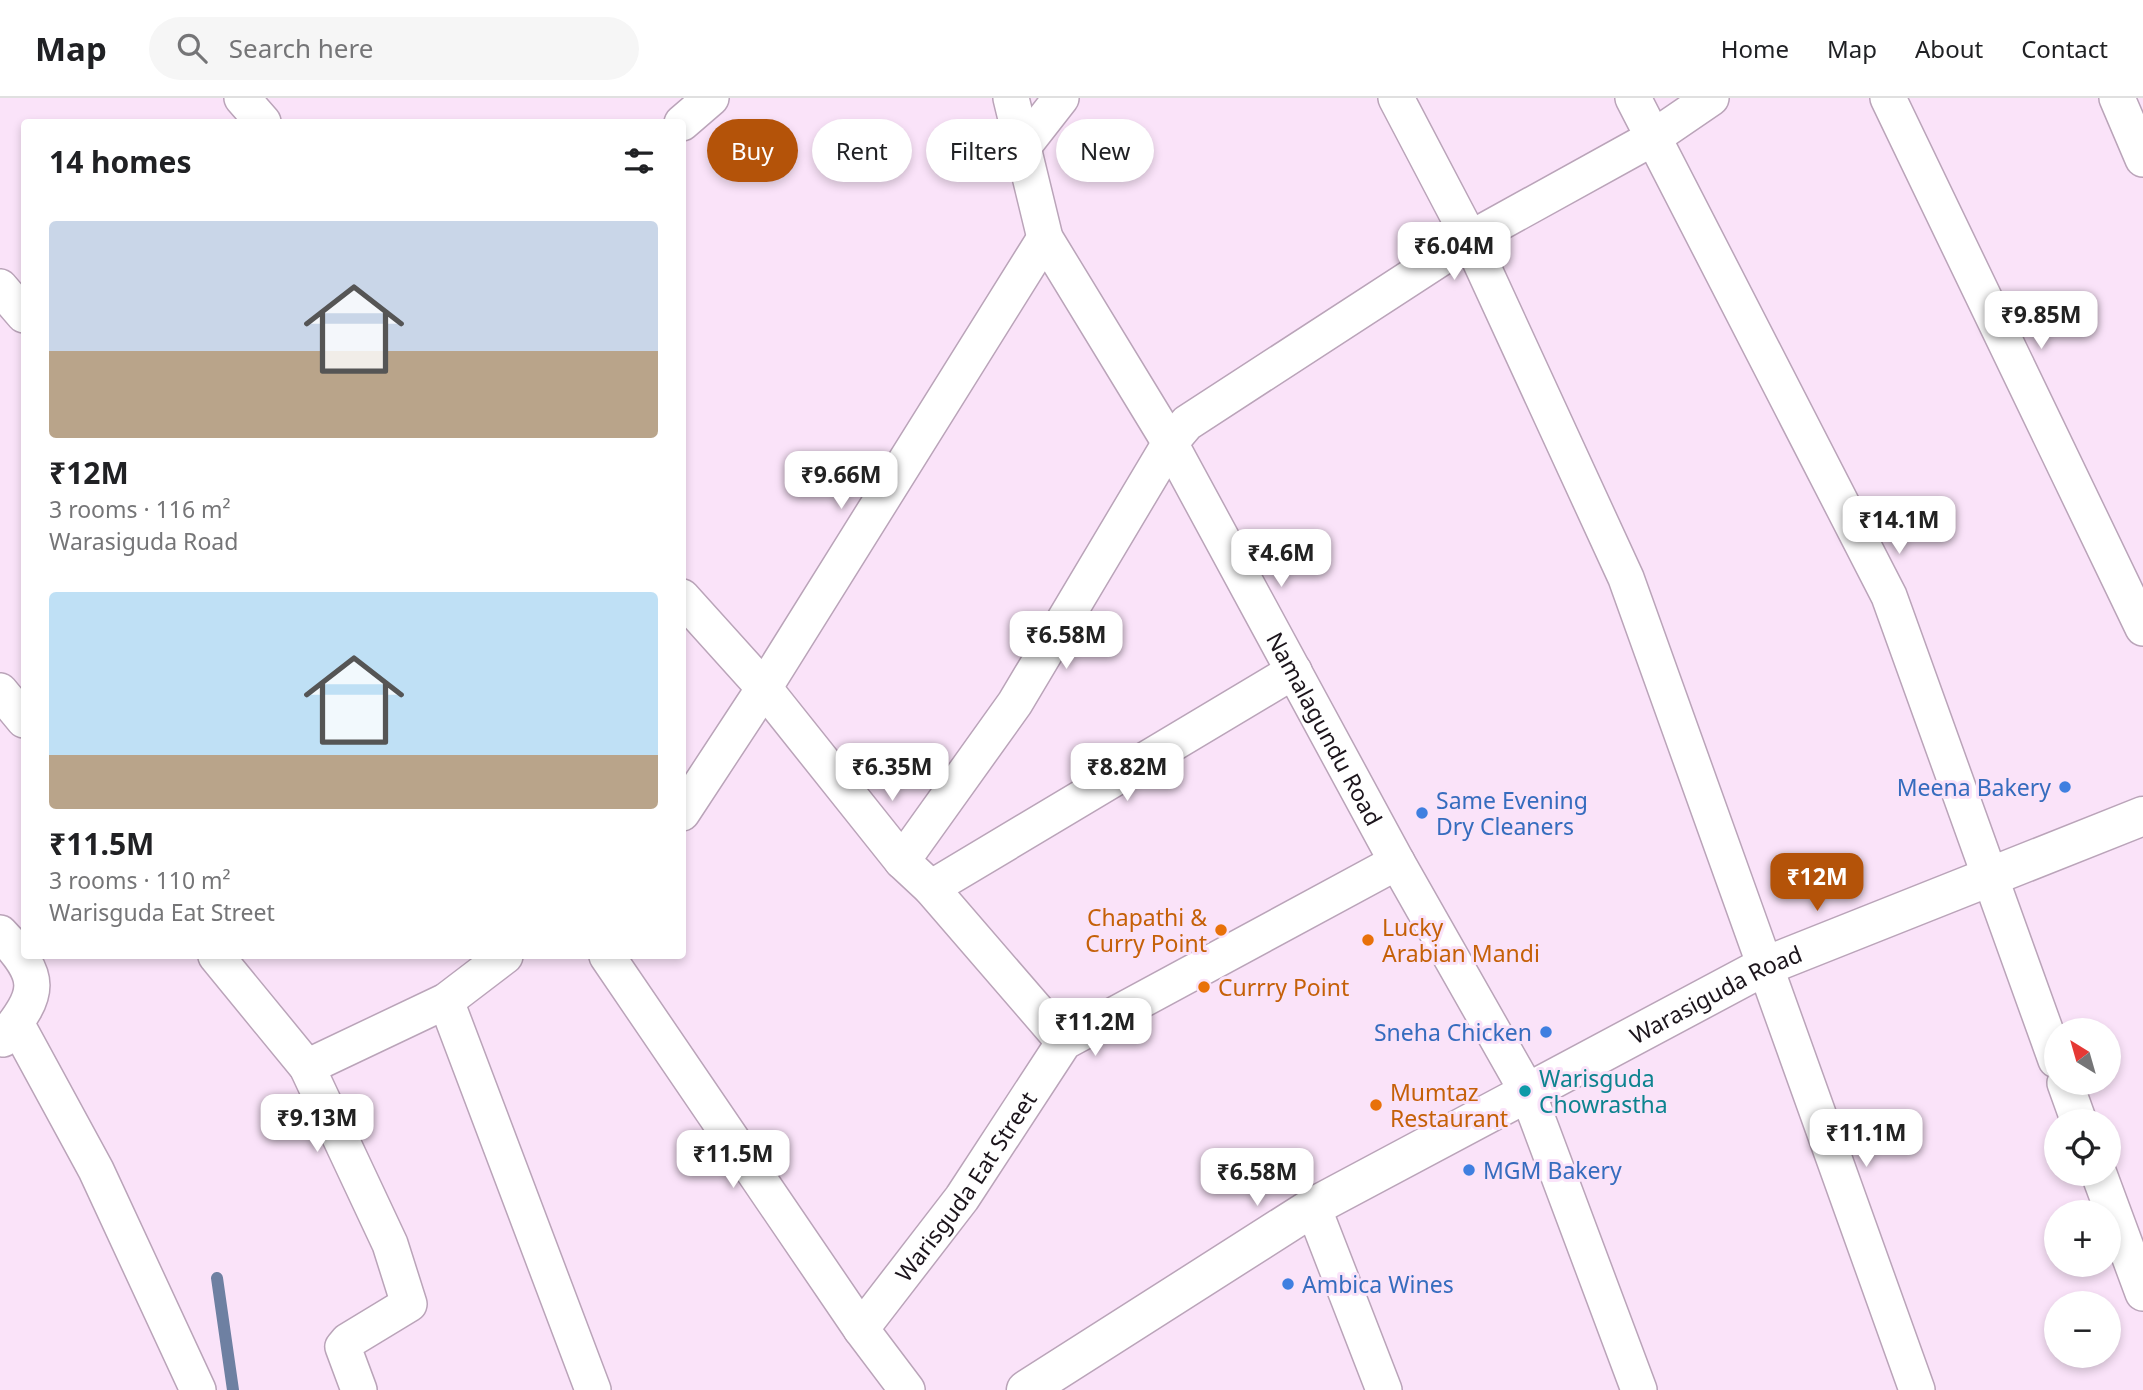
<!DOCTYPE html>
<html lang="en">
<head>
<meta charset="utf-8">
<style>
  :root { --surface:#fff; --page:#f6f6f6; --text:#202124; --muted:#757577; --line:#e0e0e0; --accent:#b45309 }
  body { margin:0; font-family:"Noto Sans",sans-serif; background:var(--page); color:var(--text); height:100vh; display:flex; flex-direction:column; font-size:26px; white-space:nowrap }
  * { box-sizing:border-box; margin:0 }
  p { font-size:23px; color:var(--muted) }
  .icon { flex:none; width:38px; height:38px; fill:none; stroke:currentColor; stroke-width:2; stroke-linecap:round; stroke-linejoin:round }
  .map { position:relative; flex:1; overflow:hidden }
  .side { position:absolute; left:21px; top:21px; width:665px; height:840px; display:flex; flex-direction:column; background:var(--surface); border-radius:7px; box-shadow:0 4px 10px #0003 }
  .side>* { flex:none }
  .top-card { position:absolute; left:707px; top:21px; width:665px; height:63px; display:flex; gap:14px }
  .needle { width:46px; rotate:323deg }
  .controls { position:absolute; left:2044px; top:920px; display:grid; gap:14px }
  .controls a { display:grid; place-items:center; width:77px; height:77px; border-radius:50%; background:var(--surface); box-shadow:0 4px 10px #0003; font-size:35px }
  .price { position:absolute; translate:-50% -60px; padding:0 16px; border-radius:14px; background:#fff; color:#222; font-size:23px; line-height:46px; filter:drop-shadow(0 2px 4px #0008) }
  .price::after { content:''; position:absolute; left:50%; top:42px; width:21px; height:16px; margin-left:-10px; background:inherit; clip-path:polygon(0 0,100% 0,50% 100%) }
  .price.active { background:var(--accent); color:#fff }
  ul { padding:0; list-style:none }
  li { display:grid; align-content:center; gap:14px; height:371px; padding:0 28px }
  li span { display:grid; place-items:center; height:217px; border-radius:7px; color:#555 }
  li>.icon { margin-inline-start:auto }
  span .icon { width:126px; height:126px; fill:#fffc; stroke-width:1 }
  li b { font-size:30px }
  h2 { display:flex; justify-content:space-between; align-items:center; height:84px; padding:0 28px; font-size:30px }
  .tag { padding:0 24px; border-radius:32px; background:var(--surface); box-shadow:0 4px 10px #0003; font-size:24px; line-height:63px }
  .tag.active { background:var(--accent); color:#fff }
  header { display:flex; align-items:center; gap:42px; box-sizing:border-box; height:98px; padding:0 35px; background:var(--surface); border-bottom:2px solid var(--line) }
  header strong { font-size:33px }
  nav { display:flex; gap:38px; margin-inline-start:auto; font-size:24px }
  .search { width:490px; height:63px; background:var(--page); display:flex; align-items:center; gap:18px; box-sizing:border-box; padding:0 24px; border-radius:38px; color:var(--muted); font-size:26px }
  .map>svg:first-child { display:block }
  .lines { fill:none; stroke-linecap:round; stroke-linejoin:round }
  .stream { stroke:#6e80a2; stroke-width:12 }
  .minor-casing { stroke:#baa4b9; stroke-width:38 }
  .tertiary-casing { stroke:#baa4b9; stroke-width:41 }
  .minor { stroke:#fff; stroke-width:35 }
  .tertiary { stroke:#fff; stroke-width:38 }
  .shop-dot { fill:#3f7fe0; stroke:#fae3f9; stroke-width:2.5 }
  .food-dot { fill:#e8710a; stroke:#fae3f9; stroke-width:2.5 }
  .culture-dot { fill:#0f9aa8; stroke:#fae3f9; stroke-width:2.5 }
  .labels { text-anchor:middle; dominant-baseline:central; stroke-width:6; stroke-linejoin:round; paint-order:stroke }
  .street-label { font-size:23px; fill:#1c151c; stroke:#fae3f9 }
  .shop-label { font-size:23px; fill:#366cbe; stroke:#fae3f9; text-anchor:start }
  .food-label { font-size:23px; fill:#c56008; stroke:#fae3f9; text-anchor:start }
  .culture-label { font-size:23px; fill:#0d838f; stroke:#fae3f9; text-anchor:start }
</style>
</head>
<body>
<header>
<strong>Map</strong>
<div class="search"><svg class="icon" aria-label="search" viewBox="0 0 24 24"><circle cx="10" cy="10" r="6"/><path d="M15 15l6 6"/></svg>Search here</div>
<nav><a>Home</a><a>Map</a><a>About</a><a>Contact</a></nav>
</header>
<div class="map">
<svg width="2143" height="1292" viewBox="0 0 2143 1292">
  <rect width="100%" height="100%" fill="#fae3f9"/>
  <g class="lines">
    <path class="stream" d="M217 1180 233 1292"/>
    <g class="minor-casing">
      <g id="minor">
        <path d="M242 0 263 24"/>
        <path id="s1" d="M1011 0 1045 140 1170 345 1397 764 1527 993 1639 1292"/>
        <path d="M1396 0 1470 141 1626 480 1917 1292"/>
        <path d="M1633 0 1889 498 2056 962"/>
        <path d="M1888 0 2143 530"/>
        <path d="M2117 0 2143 61"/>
        <path d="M682 25 711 0"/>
        <path d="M1022 50 1061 0"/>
        <path d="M0 189 24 217"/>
        <path d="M682 499 764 590 902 763 931 790 1064 944"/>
        <path d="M0 593 24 622"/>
        <path d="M682 715 764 590 1045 140"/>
        <path d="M902 763 1015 605 1170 345 1187 325 1470 141 1651 41 1711 0"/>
        <path d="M931 790 1294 573"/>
        <path d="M0 835C43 880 41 894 3 941"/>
        <path d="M216 858 307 969 390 1146 409 1206 348 1243 343 1249 359 1292"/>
        <path d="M607 858 861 1231 907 1292"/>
        <path d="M446 903 593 1292"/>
        <path d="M16 925 96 1072 198 1292"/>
        <path d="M307 969 446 903 505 858"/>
        <path d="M2065 985 2079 1024"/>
        <path d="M2099 1076 2143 1195"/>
        <path d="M1313 1109 1384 1292"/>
        <path id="s2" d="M861 1231 962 1100 1064 944 1397 764"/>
      </g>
    </g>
    <g class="tertiary-casing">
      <g id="tertiary">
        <path id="s3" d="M1026 1292 1313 1109 1763 869 2143 718"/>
      </g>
    </g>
    <use href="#minor" class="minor"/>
    <use href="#tertiary" class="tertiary"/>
  </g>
  <g class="shop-dot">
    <circle cx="2065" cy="689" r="7"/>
    <circle cx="1422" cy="715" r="7"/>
    <circle cx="1546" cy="934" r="7"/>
    <circle cx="1469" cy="1072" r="7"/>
    <circle cx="1288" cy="1186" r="7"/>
  </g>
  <g class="food-dot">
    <circle cx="1221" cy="832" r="7"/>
    <circle cx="1368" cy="842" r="7"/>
    <circle cx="1204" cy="889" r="7"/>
    <circle cx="1376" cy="1007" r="7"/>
  </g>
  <circle class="culture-dot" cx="1525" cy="993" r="7"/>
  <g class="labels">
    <g class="street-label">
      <text stroke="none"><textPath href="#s1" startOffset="709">Namalagundu Road</textPath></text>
      <text stroke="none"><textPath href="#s3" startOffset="796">Warasiguda Road</textPath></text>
      <text stroke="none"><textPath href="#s2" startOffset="177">Warisguda Eat Street</textPath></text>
    </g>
    <g class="shop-label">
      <text x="2051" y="689" text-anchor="end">Meena Bakery</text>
      <text x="1436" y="702">Same Evening<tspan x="1436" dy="26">Dry Cleaners</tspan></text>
      <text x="1532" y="934" text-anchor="end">Sneha Chicken</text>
      <text x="1483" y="1072">MGM Bakery</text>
      <text x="1302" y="1186">Ambica Wines</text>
    </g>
    <g class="food-label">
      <text x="1207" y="819" text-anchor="end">Chapathi &amp;<tspan x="1207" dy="26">Curry Point</tspan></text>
      <text x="1382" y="829">Lucky<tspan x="1382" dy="26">Arabian Mandi</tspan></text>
      <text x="1218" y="889">Currry Point</text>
      <text x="1390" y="994">Mumtaz<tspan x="1390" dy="26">Restaurant</tspan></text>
    </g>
    <g class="culture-label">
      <text x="1539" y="980">Warisguda<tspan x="1539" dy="26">Chowrastha</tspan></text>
    </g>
  </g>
</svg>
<div class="controls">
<a><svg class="needle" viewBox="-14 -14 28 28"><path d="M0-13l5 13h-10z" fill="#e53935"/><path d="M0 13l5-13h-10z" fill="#757577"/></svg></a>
<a><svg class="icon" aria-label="locate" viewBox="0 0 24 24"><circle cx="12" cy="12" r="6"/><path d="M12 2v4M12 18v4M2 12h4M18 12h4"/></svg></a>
<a>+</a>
<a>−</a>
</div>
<b class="price" style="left:1454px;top:184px">₹6.04M</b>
<b class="price" style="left:2041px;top:253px">₹9.85M</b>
<b class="price" style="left:841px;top:413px">₹9.66M</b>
<b class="price" style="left:1899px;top:458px">₹14.1M</b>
<b class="price" style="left:1281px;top:491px">₹4.6M</b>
<b class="price" style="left:1066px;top:573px">₹6.58M</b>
<b class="price" style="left:892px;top:705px">₹6.35M</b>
<b class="price" style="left:1127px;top:705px">₹8.82M</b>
<b class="price active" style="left:1817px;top:815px">₹12M</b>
<b class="price" style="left:1095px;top:960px">₹11.2M</b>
<b class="price" style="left:317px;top:1056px">₹9.13M</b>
<b class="price" style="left:1866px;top:1071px">₹11.1M</b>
<b class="price" style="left:733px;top:1092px">₹11.5M</b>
<b class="price" style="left:1257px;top:1110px">₹6.58M</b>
<div class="top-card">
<a class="tag active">Buy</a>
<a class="tag">Rent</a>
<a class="tag">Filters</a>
<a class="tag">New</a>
</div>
<section class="side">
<h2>14 homes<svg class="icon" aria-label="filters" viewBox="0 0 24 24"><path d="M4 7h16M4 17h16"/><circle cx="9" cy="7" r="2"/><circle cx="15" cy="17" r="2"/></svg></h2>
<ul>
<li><span style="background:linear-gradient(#c9d6e8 60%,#b9a48a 0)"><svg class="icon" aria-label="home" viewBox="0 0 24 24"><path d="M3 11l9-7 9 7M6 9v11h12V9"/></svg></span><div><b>₹12M</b><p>3 rooms · 116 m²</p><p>Warasiguda Road</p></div></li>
<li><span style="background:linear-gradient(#bfe0f5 75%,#b9a48a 0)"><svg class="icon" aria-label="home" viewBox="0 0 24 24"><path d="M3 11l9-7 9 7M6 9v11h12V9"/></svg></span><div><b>₹11.5M</b><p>3 rooms · 110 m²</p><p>Warisguda Eat Street</p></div></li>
</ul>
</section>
</div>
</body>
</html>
